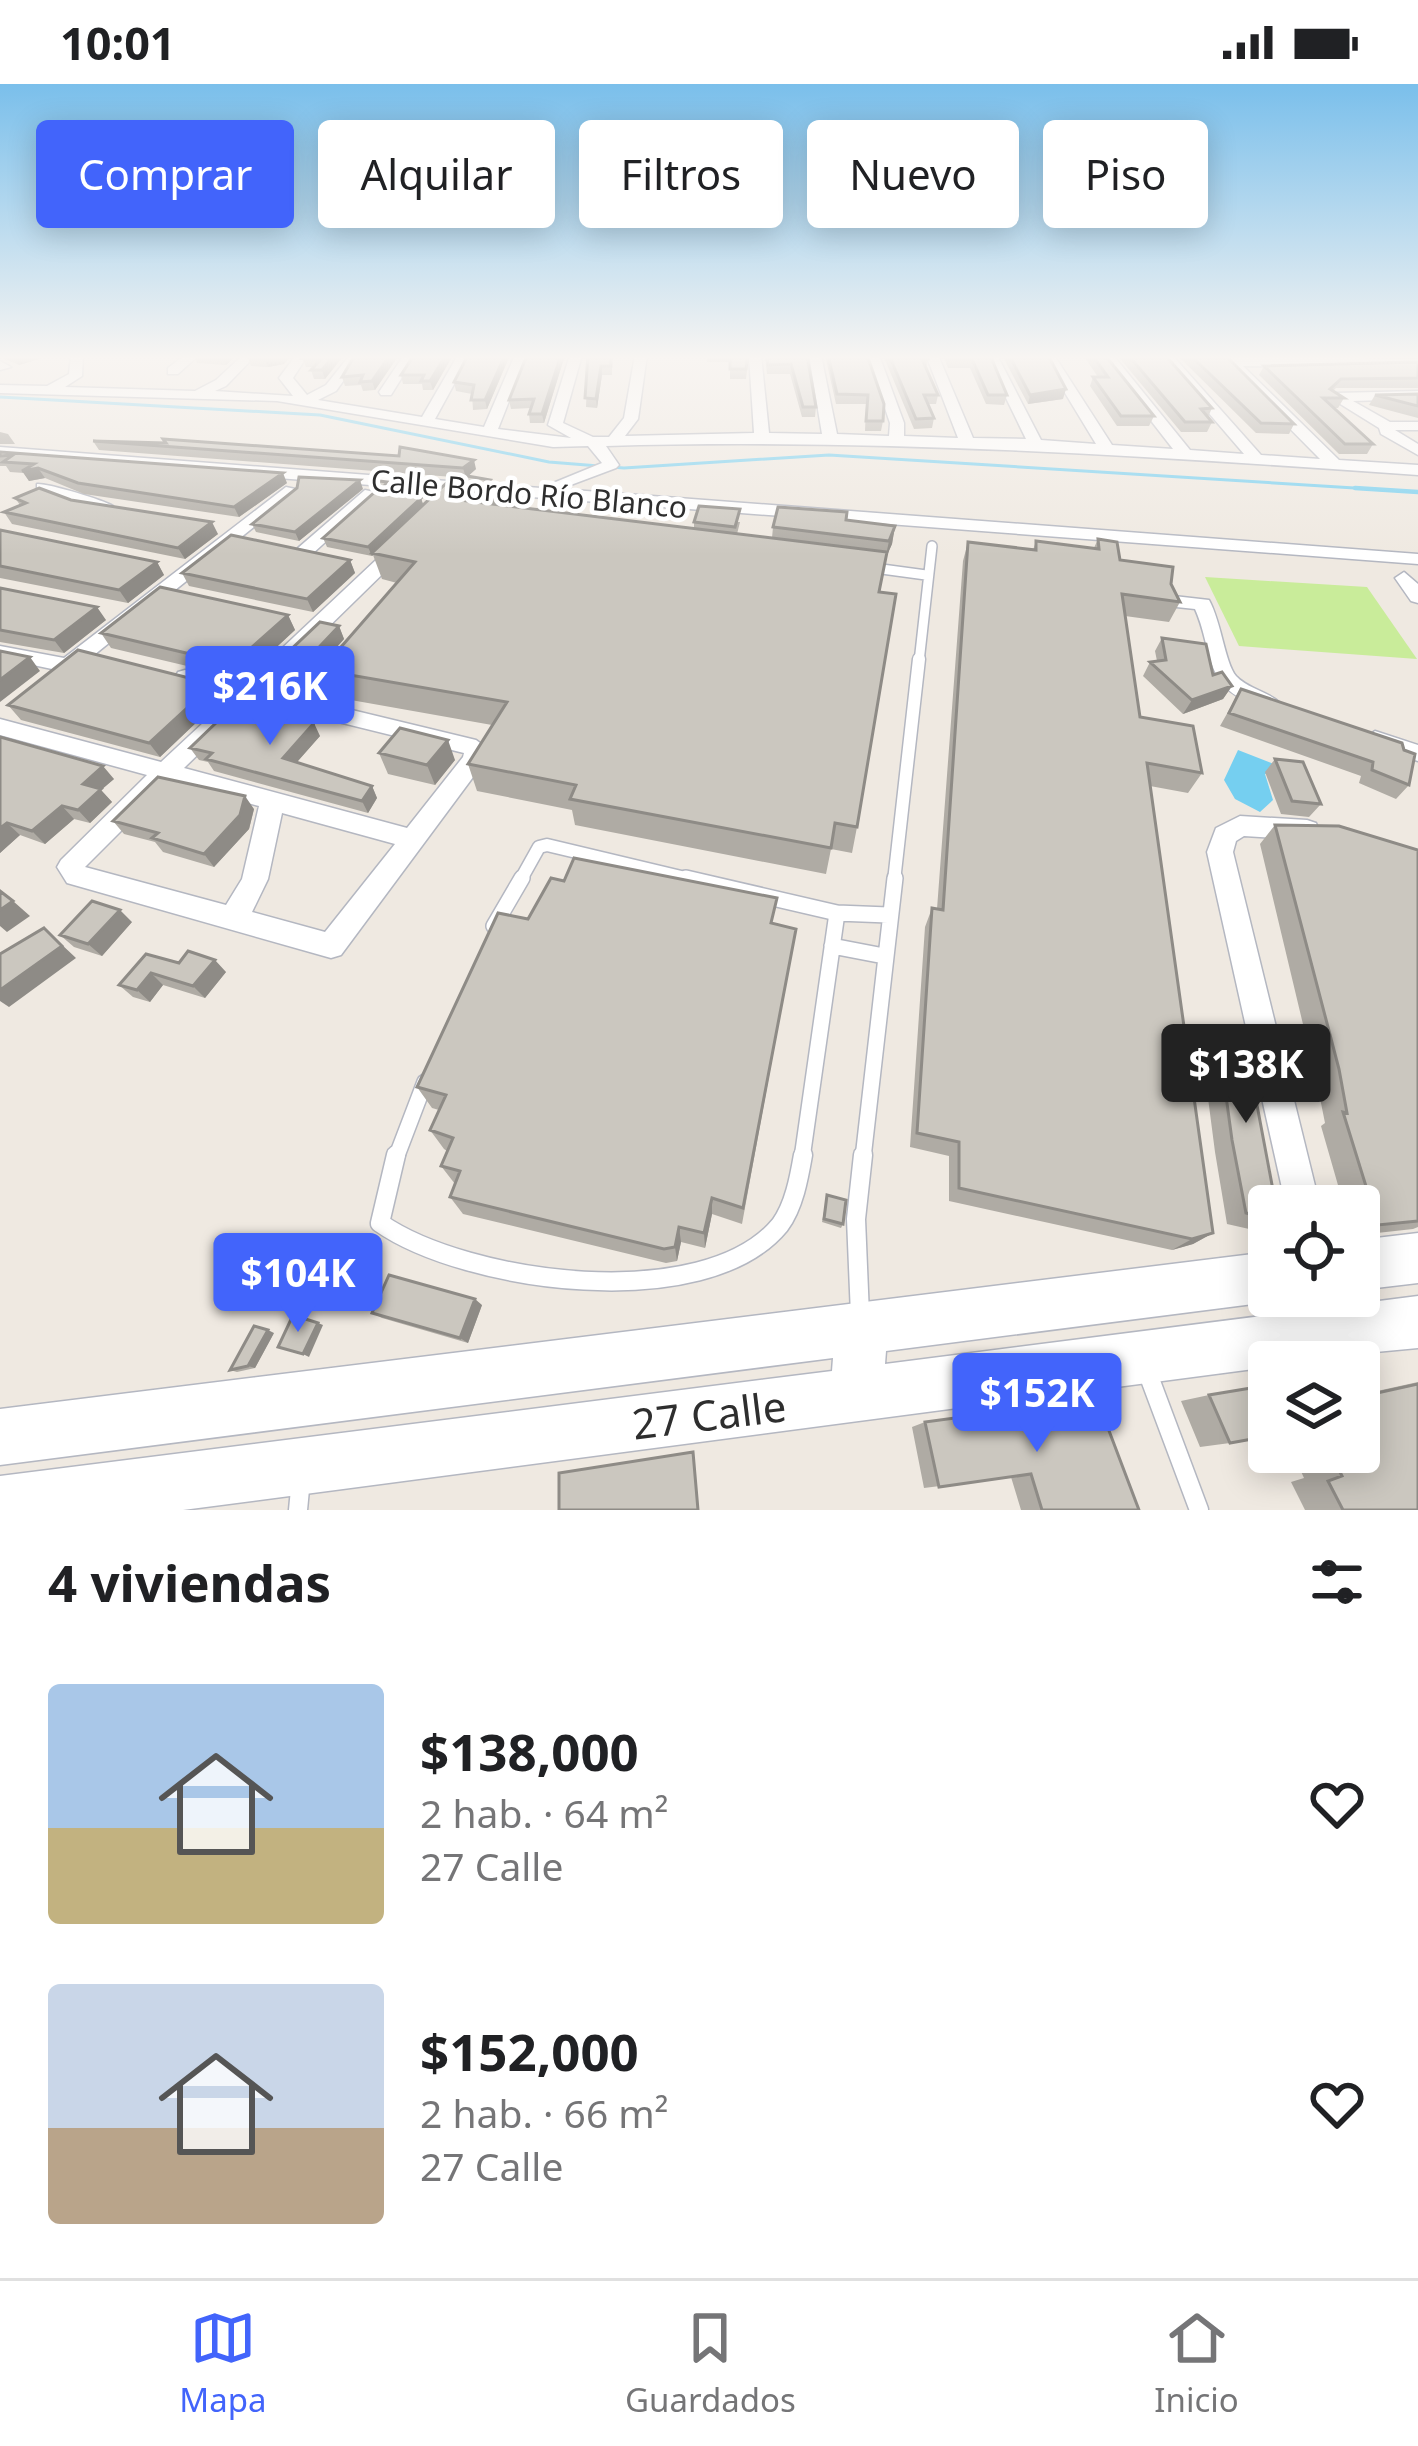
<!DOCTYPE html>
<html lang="es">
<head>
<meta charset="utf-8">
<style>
  :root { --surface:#fff; --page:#f6f6f6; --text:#202124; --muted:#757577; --line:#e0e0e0; --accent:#4264fb }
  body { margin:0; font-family:"Noto Sans",sans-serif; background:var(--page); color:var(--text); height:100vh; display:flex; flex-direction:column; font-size:45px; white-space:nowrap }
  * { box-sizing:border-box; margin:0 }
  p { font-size:39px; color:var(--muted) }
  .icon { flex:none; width:66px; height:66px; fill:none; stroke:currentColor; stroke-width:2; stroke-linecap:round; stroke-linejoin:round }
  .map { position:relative; height:1426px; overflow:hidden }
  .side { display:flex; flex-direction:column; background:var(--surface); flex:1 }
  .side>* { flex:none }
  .hud { position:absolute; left:36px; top:36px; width:1347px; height:108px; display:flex; gap:24px }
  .controls { position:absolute; left:1248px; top:1101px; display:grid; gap:24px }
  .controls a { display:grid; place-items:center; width:132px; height:132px; border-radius:12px; background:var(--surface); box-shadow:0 6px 30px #0003; font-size:60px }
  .price { position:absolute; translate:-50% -102px; padding:0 27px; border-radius:12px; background:var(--accent); color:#fff; font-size:39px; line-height:78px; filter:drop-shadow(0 3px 6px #0008) }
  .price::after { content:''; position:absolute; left:50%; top:72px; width:36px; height:27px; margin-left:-18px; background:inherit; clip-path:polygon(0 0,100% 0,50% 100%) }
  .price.current { background:#222; color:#fff }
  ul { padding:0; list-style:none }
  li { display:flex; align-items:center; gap:36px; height:300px; padding:0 48px }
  li span { display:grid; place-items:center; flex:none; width:336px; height:240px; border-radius:12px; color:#555 }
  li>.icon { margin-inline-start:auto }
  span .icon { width:144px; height:144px; fill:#fffc; stroke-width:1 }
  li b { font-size:51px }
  h2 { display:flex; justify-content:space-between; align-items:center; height:144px; padding:0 48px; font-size:51px }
  .pill { padding:0 42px; border-radius:12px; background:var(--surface); box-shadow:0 6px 30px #0003; font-size:42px; line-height:108px }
  .pill.current { background:var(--accent); color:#fff }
  .status { display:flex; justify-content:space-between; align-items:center; height:84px; padding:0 60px; background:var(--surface); direction:ltr }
  .status svg { height:33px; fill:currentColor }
  .tabs { display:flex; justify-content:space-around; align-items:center; height:168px; border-top:3px solid var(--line); background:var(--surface); font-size:33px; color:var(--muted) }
  .tabs a { display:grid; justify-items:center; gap:6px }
  .tabs .current { color:var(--accent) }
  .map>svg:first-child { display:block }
  .pitch { fill:#c9ec9a }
  .water { fill:#75cff0 }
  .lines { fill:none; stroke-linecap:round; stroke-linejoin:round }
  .stream-far1 { stroke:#75cff0; stroke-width:3 }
  .stream { stroke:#75cff0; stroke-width:4.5 }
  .lane-far3-casing { stroke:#b4b7c1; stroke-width:12 }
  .lane-far2-casing { stroke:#b4b7c1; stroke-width:15 }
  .lane-far1-casing { stroke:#b4b7c1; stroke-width:18 }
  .lane-casing { stroke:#b4b7c1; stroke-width:21 }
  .street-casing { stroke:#b4b7c1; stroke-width:3 }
  .secondary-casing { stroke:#b4b7c1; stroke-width:3 }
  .lane-far3 { stroke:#fff; stroke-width:9 }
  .lane-far2 { stroke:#fff; stroke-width:12 }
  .lane-far1 { stroke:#fff; stroke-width:15 }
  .lane { stroke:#fff; stroke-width:18 }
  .street { fill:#fff; fill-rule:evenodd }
  .secondary { fill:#fff; fill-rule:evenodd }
  .wall { fill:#afaba4 }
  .shaded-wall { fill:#8e8b86 }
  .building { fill:#cbc7bf; stroke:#8e8b86; stroke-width:3 }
  .labels { text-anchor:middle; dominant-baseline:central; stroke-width:9; stroke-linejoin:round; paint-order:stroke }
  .far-street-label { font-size:30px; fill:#2e2e2e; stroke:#fff }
  .near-street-label { font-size:42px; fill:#2e2e2e; stroke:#fff }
</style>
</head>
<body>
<div class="status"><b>10:01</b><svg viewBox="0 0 49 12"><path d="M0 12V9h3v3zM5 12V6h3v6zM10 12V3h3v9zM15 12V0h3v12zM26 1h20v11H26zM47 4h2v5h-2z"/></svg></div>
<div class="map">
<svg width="1418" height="1426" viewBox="0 0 1418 1426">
  <rect width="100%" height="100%" fill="#efe9e1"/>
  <path class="pitch" d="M1205 493 1367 503 1417 575 1239 562Z"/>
  <path class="water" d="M1238 666 1279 682 1275 690H1265L1273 716 1260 728 1235 715 1224 696Z"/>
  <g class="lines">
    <path class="stream-far1" d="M0 313 320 331 549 378 624 384 829 371 1403 407"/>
    <path class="stream" d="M1355 404 1418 408"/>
    <g class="lane-far3-casing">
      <path id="lane-far3" d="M867 483 926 491
        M919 578 932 462"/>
    </g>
    <g class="lane-far2-casing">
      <path id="lane-far2" d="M520 797 539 763 547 761 698 797
        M894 797 919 575"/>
    </g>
    <g class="lane-far1-casing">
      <path id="lane-far1" d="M686 794 837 829 888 831
        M494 842 522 794
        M832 862 884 872
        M396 1074 425 998
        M802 1074 837 829
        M863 1074 895 794"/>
    </g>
    <g class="lane-casing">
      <path id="lane" d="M396 1071 380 1139C466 1199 705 1232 780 1141 794 1122 799 1094 803 1071
        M860 1231 856 1135 863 1071
        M1147 1287 1199 1426
        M298 1426 301 1395"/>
    </g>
    <g class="street-casing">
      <path id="street" d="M71 271H83L82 292 65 303 195 307 216 296 243 271H256L226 302 215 307 293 312 279 294 296 271H308L293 294 307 311 326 301 350 271H362L336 307 318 316 422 333 458 271H470L435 335 484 343 515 271H527L498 345 571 354 548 341 570 271H582L563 339 593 353H609L624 334 635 271H647L638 335 625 352 754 349 749 271H761L769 349 822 350 809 271H821L837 350 889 352 890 339 867 271H879L904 339V352L958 354 926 271H938L973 354 1026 355 985 271H997L1041 356 1096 360 1042 271H1054L1112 361 1173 365 1100 271H1113L1190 366 1244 370 1159 271H1172L1261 371 1320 375 1224 278V272L1418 275V283L1243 282 1339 376 1418 381V391C1147 372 878 354 606 362L619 381 616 384 560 405 1418 470V480L0 373V363L541 404 602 379 588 362 553 363 277 317 0 309V301L47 302 69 290Z
        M185 271H199L178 290H168V284Z
        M404 271H416L391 311H381L379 308Z
        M0 277 11 283 0 286Z
        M1418 307V315L1353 317 1390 338H1418V346H1395L1418 360V371L1381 350 1379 344 1329 313 1336 309Z
        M37 400C47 399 104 416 113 422L105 427 50 414 37 406Z
        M286 403 300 406 69 591H55L52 585 0 574V562L64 574Z
        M365 406 379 409 310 472H298V464Z
        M399 459 405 460V468L265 605 476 656 487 664 482 681 341 871 331 874 67 799 57 783 61 776 147 691 0 651V635L161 678 232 612 178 598 175 593 178 588 185 586 244 600 393 460ZM253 617 464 669 463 673 407 744 184 684ZM170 698 259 722 242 795 226 821 85 783ZM282 729 395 760 325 848 252 828 268 795Z
        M1404 488 1418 500V519L1411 517 1395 494Z
        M1174 512 1209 516C1221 537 1225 579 1236 592 1248 605 1267 607 1279 618L1276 623C1264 625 1258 622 1247 617 1204 599 1212 562 1195 525L1167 522 1165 518Z
        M1375 647 1418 661V677L1367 661 1364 655Z
        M1240 732 1307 736 1316 739 1319 746 1316 753 1307 756 1244 752 1236 757 1233 768 1320 1122H1286L1207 768 1216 744Z"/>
    </g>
    <g class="secondary-casing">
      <path id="secondary" d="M1418 1149V1199L1359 1206V1156Z
        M1269 1168V1212H1283L1269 1218 886 1267 885 1280 1418 1212V1264L1269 1278V1283L183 1426H0V1392L832 1287 833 1274 0 1381V1325Z"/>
    </g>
    <use href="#lane-far3" class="lane-far3"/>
    <use href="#lane-far2" class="lane-far2"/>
    <use href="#lane-far1" class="lane-far1"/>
    <use href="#lane" class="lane"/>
    <use href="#street" class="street"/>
    <use href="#secondary" class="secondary"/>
  </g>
  <path class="wall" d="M0 271H37L39 275 19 281 0 273Z
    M194 271H236L226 281 197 279Z
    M250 271 284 280 268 283 251 282 248 273Z
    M344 271 325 295H314L311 286 314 283H306L302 274Z
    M399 271 375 306 363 307 361 301 345 302 342 293Z
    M453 271 433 306H423L422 300H403L401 291Z
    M510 271 487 325 473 326 472 310 456 307 454 298Z
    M565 271 544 339H530L529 330 531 324 511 325 509 316Z
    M588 271H612V291H602L597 324 586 323Z
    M707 271H749L746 295H730V278H707Z
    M765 271H808L816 323 815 333H802L790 290H767Z
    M825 271H867L883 337 881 347H865L866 320H836Z
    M883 271H927L928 275 926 284 938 311 936 320H928L934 334 932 344 914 345Z
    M943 271H990L1007 311 1004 321 986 320 970 284H948Z
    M1002 271H1048L1063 315 1028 320Z
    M1083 271H1105L1154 332 1149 342H1117L1090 302 1093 293H1098Z
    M1117 271H1165L1212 324 1208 333 1212 338 1207 348H1181Z
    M1177 271H1225L1294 340 1289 350 1256 349Z
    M1418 278V304H1336L1333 307 1344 314 1338 324H1334L1373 360 1367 370H1339L1259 291 1264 282Z
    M1418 310V334L1369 321 1375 311Z
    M0 348 8 350 15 360H0Z
    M93 357 476 385 468 392 495 420 694 444V438H740L737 450 772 454 773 443 846 436 895 442 892 460 885 475 879 508 857 743 852 769 831 765 826 790 575 741 572 726 477 707 468 680 492 641 334 613 321 586 397 499 382 495 373 471 372 472 327 463 323 454 390 407 421 414 423 421 453 393 99 366Z
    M0 368 287 399 239 433 84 410 45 394 29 397 24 389 10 388 6 382H0Z
    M363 405 299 457 256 448 252 440Z
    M15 414 71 416 218 450 185 475 12 440 4 428 20 421Z
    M0 446 157 478 164 491 128 519 0 494Z
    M1098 455 1120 476 1171 500 1180 518 1169 538 1125 532 1140 633 1202 689 1188 709 1150 702 1213 1149 1193 1160 1172 1166 949 1117V1072L910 1063 925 843 932 824 937 825 963 477 968 458 1033 466 1036 457 1094 464Z
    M350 476 355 489 313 528 189 502 182 489Z
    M0 504 106 536 64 569 0 558Z
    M288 531 295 546 242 595 111 564 101 549Z
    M339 542 344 555 296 608 273 603 266 589Z
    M1162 554 1213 591 1232 602 1223 615 1183 630 1143 592 1150 578 1157 577 1155 567Z
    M1241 605 1402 659 1409 701 1396 715 1359 699 1361 692 1220 642Z
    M222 614 160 673 21 636 8 621Z
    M266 614 271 628 320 652 297 678 372 702 377 714 368 729 214 687 208 678 199 676 190 664Z
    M0 653 114 695 101 706 112 718 90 739 74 735 45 760 20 751 0 769Z
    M379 669 455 676 435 701 388 690Z
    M1275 675 1321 720 1309 733 1281 730 1265 688Z
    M254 725 249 745 214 783 163 768 155 758 124 750 113 737Z
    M1275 741 1418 766V1143L1413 1145 1359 1151V1122H1344L1321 1042 1325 1039 1317 999 1260 760Z
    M528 835 774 840 796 845 742 1140 712 1130 705 1164 681 1158 677 1177 666 1179 463 1130 450 1113 455 1100 441 1082 447 1067 444 1065 430 1046 439 1026 432 1024 417 1003Z
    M132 838 102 872 74 863 60 851Z
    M179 879 226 888 205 914 163 901 150 918 133 913 119 901Z
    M1217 946 1269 1135V1142L1258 1147 1227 1140 1215 1068 1201 960Z
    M827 1111 843 1140 841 1144 822 1138Z
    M482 1221 468 1259 382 1234 372 1229Z
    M274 1249 255 1284 237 1288 230 1286Z
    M1418 1298V1426H1305L1291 1398 1304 1394 1292 1368H1359V1311Z
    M1209 1311 1230 1359 1200 1363 1181 1317Z
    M925 1338 1139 1426H1021L1011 1393 924 1404 912 1343Z"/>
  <path class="shaded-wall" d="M13 271H37L39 275 19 281Z
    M223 271H236L226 281Z
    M281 271H292L284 280 268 283 265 274Z
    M334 271H344L325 295 322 286Z
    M390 271H399L375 306 372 297Z
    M446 271H453L433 306 430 297Z
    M505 271H510L487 325 485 316Z
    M561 271H565L544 339 542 330Z
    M601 282 602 291 597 324 596 315Z
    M1066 305 1063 315 1028 320 1030 311Z
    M474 376 476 385 466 394 463 384Z
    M38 384 45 394 29 397 22 387Z
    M283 389 287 399 239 433 234 423Z
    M360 396 363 405 299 457 295 448Z
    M490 396 496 422 467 417Z
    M421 414 424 423 372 472 368 463Z
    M212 438 218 450 185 475 178 464Z
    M895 442 892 460 885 476 889 457Z
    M350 476 355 489 313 528 307 515Z
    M157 478 164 491 128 519 119 506Z
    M97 523 106 536 64 569 54 556Z
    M288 531 295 546 242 595 233 580Z
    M339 542 344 555 296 608 289 595Z
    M30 573 40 587 0 618V596Z
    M213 600 222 614 160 673 149 659Z
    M1232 602 1223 615 1183 630 1192 616Z
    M266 614 273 627 264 636 257 624Z
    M314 639 320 652 290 686 283 674Z
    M448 656 455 676 435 701 427 681Z
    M103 682 114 695 101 706 112 718 90 739 78 726 83 700Z
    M372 702 377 714 368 729 362 717Z
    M245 712 254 725 249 745 214 783 204 770Z
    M62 722 74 735 45 760 32 747Z
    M7 739 20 751 0 769V744Z
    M13 817 30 832 7 848 0 842V826Z
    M120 826 132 838 102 872 88 860Z
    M44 844 76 874 9 923 0 917V906Z
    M215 876 226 888 205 914 193 902Z
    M151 889 163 901 150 918 137 906Z
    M712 1114V1130L705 1164 704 1149Z
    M679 1143 681 1158 677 1177 675 1163Z
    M1213 1149 1193 1160 1172 1166 1192 1155Z
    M475 1215 482 1221 468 1259 460 1254Z
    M318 1239 323 1241 309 1273 303 1270Z
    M268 1246 274 1249 255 1284 248 1282Z"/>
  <path class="building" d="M250 271H281L265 274 248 273Z
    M304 271H334L322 286H311L323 273 302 274Z
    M355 271H390L372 297 360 298 363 291 342 293Z
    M414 271H446L430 297H421L424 291H401Z
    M468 271H505L485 316H471L474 301 454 298Z
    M527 271H561L542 330H529L534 315 509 316Z
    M588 271H611V282H601L596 315 585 314Z
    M730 271H748L746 285H730Z
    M766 271H807L816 323H803L791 280 768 281Z
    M828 271H867L884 320 883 337H866L868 311 837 310Z
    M889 271H927L928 275H922L938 311H924L934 334 916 335Z
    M949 271H990L1007 311H988L972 275H950Z
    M1009 271H1048L1066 305 1030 311Z
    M1092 271H1105L1154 332H1121L1093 293H1108Z
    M1128 271H1165L1212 324 1201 325 1212 338H1185Z
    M1190 271H1225L1294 340 1261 339Z
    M1418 278V294L1341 295 1330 305 1344 314H1323L1373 360H1345L1264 282Z
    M1418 310V322L1375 311Z
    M163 355 399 372 400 363 474 376 463 384 93 357 166 359Z
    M0 368 283 389 234 423 78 399 38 384 22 387 34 380 3 378 13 371 0 372Z
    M456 390 490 396 467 417 887 468 879 508 896 510 857 743 835 739 831 764 570 715 576 701 468 680 507 618 321 586 415 478 372 469Z
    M299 393 360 396 295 448 252 440 297 404Z
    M379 397 387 398 382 405 421 414 368 463 323 454 377 406Z
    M39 404 71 416 212 438 178 464 4 428 26 419 15 414Z
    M699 422 740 425 735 443 694 438Z
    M778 423 847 428 846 436 895 442 889 457 773 443Z
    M0 446 157 478 119 506 0 482Z
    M231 451 350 476 307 515 182 489Z
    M1098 455 1117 458 1120 476 1173 483 1171 500 1180 518 1122 510 1140 633 1193 642 1202 689 1147 679 1213 1149 1192 1155 959 1104V1058L917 1049 932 824 943 826 968 458 1036 466V457L1099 465Z
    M160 503 288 531 233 580 101 549Z
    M0 504 97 523 54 556 0 546Z
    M320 538 339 542 289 595 266 589Z
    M1162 554 1206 560 1213 591 1222 588 1232 602 1192 616 1150 578 1166 576Z
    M78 566 213 600 149 659 8 621Z
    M0 567 30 573 0 596Z
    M1241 605 1402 659 1404 666 1415 670 1409 701 1372 686 1373 678 1229 629Z
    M246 610 266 614 257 624 314 639 283 674 372 702 362 717 206 675 212 669 190 664Z
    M400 644 448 656 427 681 379 669Z
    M0 653 103 682 83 700 101 705 78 726 62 722 32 747 7 739 0 744Z
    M1275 675 1303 678 1321 720 1292 717Z
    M158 693 245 712 240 731 204 770 152 754 158 749 113 737Z
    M1275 741 1339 742 1418 766V1137L1378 1141 1343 1028 1347 1029 1339 985Z
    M574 774 777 814 771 839 796 845 743 1124 712 1114 704 1149 679 1143 675 1163 664 1165 450 1113 460 1087 441 1082 453 1054 430 1046 446 1011 417 1003 498 829 528 835 551 794 564 797Z
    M0 807 13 817 0 826Z
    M92 817 120 826 88 860 60 851Z
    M44 844 62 862 0 906V870Z
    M188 867 215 876 193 902 151 889 137 906 119 901 146 870 179 879Z
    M1217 946 1244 952 1276 1122H1269V1135L1246 1129 1232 1056Z
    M827 1111 846 1116 843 1140 824 1135Z
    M389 1191 475 1215 460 1254 372 1229Z
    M293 1231 318 1239 303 1270 278 1263Z
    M254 1242 268 1246 248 1282 230 1286Z
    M1418 1300V1426H1343L1328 1397 1342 1392 1330 1368H1359V1313Z
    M1269 1301V1352L1230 1359 1209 1311Z
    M1097 1315 1139 1426H1042L1031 1390 939 1403 925 1338Z
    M693 1368 698 1426H559V1389Z"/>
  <linearGradient id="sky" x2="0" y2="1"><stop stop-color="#7abfeb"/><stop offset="0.58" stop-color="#f8f5f2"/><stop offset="1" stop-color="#f8f5f2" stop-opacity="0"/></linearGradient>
  <rect width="1418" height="471" fill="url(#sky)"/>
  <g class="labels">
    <g class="far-street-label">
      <text transform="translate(529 409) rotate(5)">Calle Bordo Río Blanco</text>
    </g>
    <g class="near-street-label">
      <text transform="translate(709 1330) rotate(-7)">27 Calle</text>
    </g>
  </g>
</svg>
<div class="controls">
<a><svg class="icon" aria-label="locate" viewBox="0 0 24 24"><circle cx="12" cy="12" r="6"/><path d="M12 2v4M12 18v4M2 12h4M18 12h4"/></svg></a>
<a><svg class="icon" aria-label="layers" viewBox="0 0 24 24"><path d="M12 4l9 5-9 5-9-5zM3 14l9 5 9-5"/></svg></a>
</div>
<b class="price" style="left:270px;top:664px">$216K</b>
<b class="price current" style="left:1246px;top:1042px">$138K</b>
<b class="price" style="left:298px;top:1251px">$104K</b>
<b class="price" style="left:1037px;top:1371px">$152K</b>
<div class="hud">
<a class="pill current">Comprar</a>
<a class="pill">Alquilar</a>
<a class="pill">Filtros</a>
<a class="pill">Nuevo</a>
<a class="pill">Piso</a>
</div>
</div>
<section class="side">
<h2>4 viviendas<svg class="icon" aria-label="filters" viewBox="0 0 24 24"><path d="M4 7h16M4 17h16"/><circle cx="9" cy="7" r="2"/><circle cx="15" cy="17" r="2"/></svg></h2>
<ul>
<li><span style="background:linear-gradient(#a9c7e8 60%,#c2b280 0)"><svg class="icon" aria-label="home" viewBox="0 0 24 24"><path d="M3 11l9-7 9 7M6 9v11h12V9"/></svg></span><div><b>$138,000</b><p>2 hab. · 64 m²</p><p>27 Calle</p></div><svg class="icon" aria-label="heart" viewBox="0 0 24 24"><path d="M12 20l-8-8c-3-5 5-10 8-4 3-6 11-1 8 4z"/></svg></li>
<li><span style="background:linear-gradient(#c9d6e8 60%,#b9a48a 0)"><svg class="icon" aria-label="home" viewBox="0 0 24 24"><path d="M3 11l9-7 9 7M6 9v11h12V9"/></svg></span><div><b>$152,000</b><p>2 hab. · 66 m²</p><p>27 Calle</p></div><svg class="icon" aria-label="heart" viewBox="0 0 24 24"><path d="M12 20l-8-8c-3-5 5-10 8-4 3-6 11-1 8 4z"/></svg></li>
</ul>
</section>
<nav class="tabs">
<a class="current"><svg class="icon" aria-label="map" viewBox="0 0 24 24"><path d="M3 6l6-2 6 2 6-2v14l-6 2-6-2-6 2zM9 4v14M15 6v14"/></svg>Mapa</a>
<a><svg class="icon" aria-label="saved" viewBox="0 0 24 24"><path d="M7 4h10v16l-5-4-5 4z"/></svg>Guardados</a>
<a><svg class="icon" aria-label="home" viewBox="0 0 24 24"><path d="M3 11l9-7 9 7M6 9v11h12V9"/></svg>Inicio</a>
</nav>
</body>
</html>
